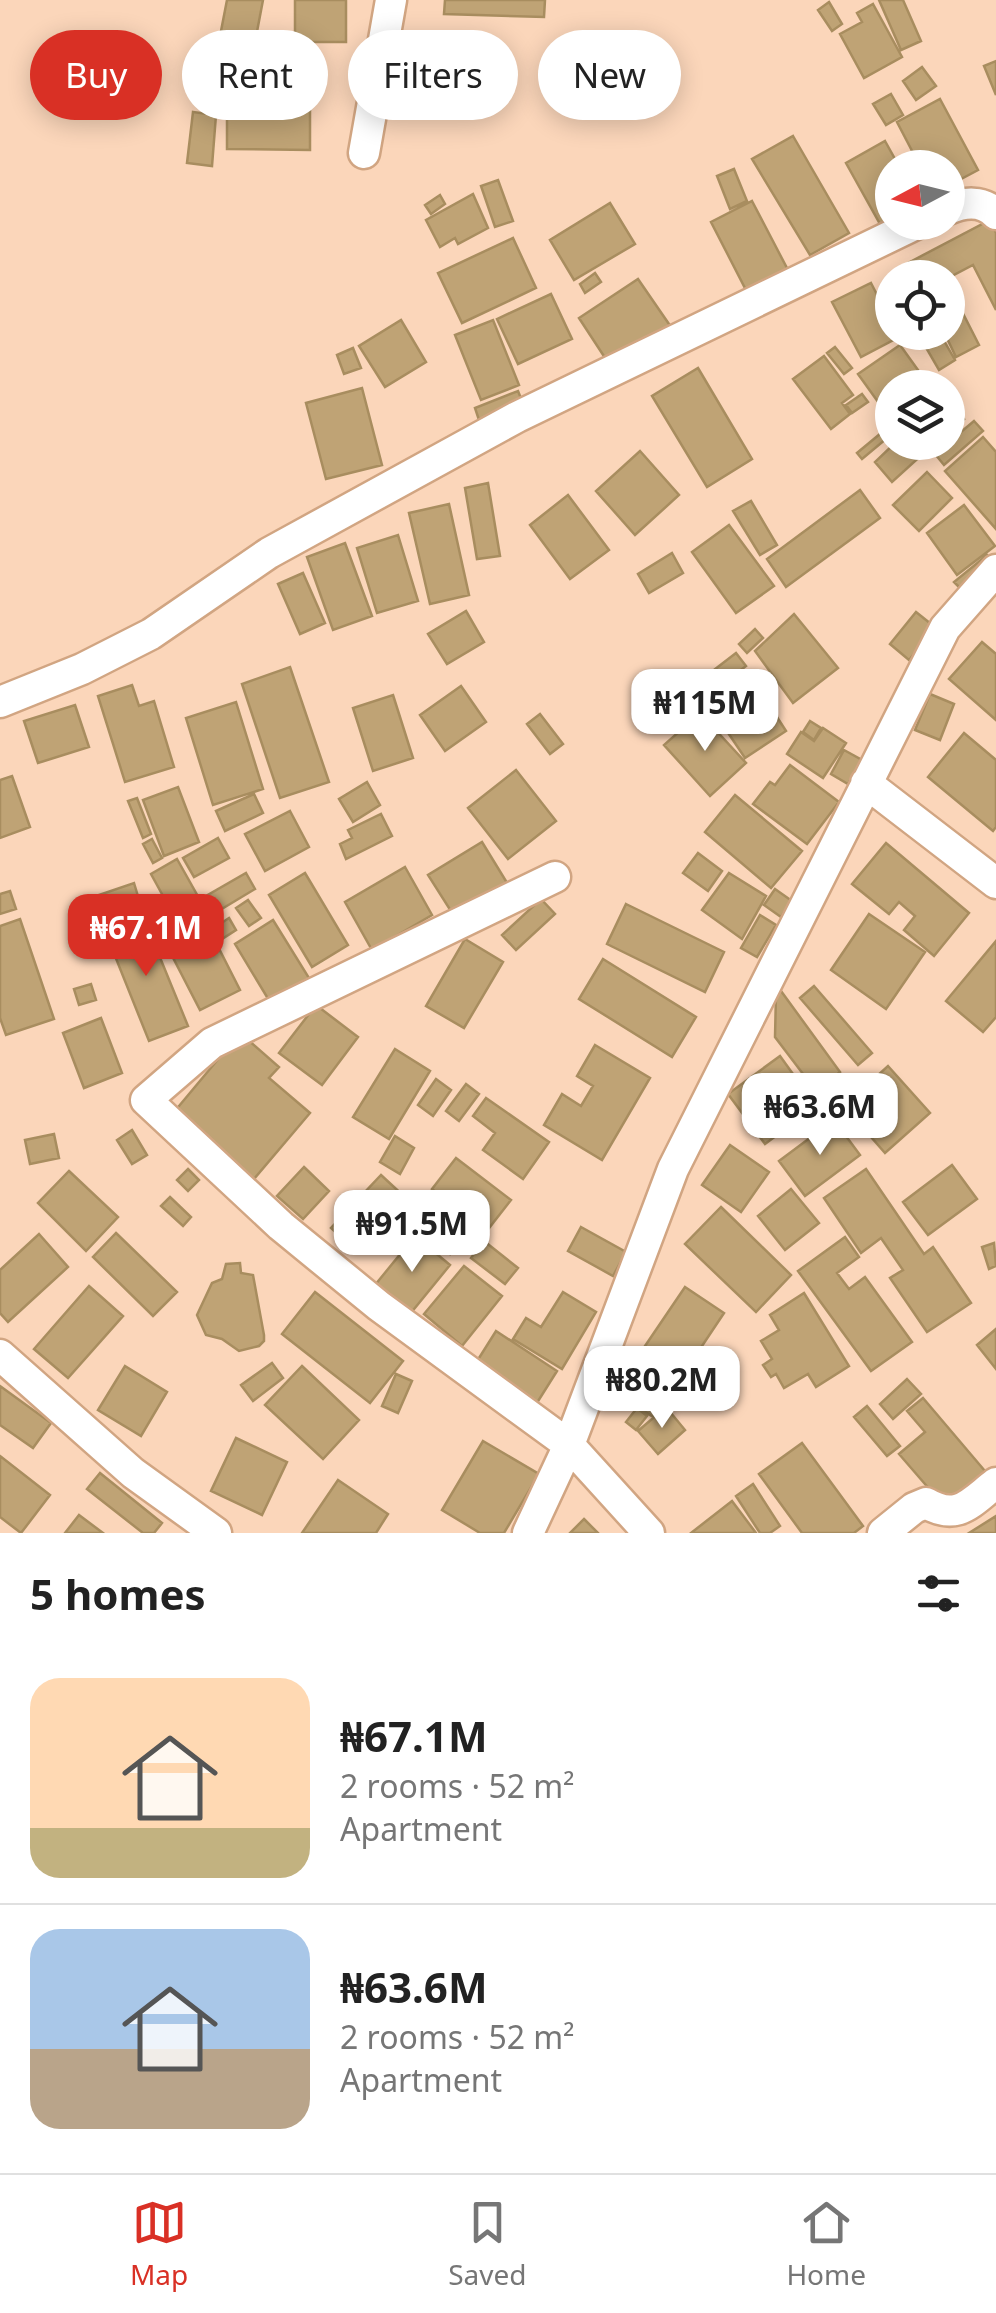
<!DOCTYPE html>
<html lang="en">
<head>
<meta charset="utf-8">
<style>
  :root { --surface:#fff; --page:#f6f6f6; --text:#222; --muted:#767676; --line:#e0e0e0; --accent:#d93025 }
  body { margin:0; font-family:"Noto Sans",sans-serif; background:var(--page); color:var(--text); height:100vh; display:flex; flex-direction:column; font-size:38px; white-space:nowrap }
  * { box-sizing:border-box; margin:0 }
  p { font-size:32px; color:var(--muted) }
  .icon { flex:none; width:55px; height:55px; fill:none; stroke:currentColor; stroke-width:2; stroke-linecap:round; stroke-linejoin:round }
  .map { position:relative; height:1533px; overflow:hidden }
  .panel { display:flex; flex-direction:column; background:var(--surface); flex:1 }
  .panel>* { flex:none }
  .hud { position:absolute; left:30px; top:30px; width:938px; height:90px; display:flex; gap:20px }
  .needle { width:65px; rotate:263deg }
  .controls { position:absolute; left:875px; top:150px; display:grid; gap:20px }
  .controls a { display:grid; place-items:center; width:90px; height:90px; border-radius:50%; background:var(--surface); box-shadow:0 5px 25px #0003; font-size:50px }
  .price { position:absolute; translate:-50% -85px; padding:0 22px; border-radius:20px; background:#fff; color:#222; font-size:32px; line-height:65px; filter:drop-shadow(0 2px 5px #0008) }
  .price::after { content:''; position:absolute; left:50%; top:60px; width:30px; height:22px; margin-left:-15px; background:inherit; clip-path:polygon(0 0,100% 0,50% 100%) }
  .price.selected { background:var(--accent); color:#fff }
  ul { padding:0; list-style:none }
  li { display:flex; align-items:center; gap:30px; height:250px; padding:0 30px }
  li+li { border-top:2px solid var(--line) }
  li span { display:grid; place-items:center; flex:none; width:280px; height:200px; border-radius:30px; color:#555 }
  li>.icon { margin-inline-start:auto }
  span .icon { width:120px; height:120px; fill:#fffc; stroke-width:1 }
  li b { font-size:42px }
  h2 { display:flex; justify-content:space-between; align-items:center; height:120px; padding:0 30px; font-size:42px }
  .pill { padding:0 35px; border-radius:45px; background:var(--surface); box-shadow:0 5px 25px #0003; font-size:35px; line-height:90px }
  .pill.selected { background:var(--accent); color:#fff }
  .tabs { display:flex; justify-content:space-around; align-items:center; height:140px; border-top:2px solid var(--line); background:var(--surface); font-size:28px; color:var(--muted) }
  .tabs a { display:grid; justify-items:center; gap:5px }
  .tabs .selected { color:var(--accent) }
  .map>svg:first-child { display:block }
  .building { fill:#bfa375; stroke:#a88d5f; stroke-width:2.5 }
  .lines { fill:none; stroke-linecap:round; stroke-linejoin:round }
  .street-casing { stroke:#d1a582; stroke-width:35 }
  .street { stroke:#fff; stroke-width:30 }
</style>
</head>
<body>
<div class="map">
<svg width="996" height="1533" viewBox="0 0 996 1533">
  <rect width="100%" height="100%" fill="#fbd6ba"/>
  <path class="building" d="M227 0H263L256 37 221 31Z
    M295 0H346V42H295Z
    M445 0H545L544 17 444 14Z
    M879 0H903L921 41 901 50Z
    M829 2 842 24 832 31 818 10Z
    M873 4 902 57 864 78 840 34 862 22 857 13Z
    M996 61V95L984 66Z
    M922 67 936 86 916 100 903 81Z
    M891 94 903 115 886 125 873 104Z
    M940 99 978 170 948 186V168H921L897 122Z
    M227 102 310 103V150L227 149Z
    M193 112 216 115 212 166 187 163Z
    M793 136 849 233 810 255 752 159Z
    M885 141 900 168H892V217L880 224 846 163Z
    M734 169 747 201 730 209 717 176Z
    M498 180 513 221 495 227 481 186Z
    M473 194 488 228 458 244 455 238 440 247 426 220Z
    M440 195 445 204 431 214 425 205Z
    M752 201 788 270 747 292 711 222Z
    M610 203 635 244 574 280 550 240Z
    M990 220 996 233V310L973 265 948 278H915L908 263Z
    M513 238 536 288 462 323 438 273Z
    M595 273 601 282 585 293 580 284Z
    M638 279 671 327 611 367 579 318Z
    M871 283 892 324V332L899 337 861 357 832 302Z
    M948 284 979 345 956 357 944 332H948Z
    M551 294 572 339 518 364 497 319Z
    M401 320 426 362 385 387 359 346Z
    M493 320 519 385 481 400 455 335Z
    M917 332H939L955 360 939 370Z
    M900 345 928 384 922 388H892V408L886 413 858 374Z
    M835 347 852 368 844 374 827 353Z
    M353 348 361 368 344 374 337 355Z
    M824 356 853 395 842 403 850 414 831 429 793 379Z
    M698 368 752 459 707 487 652 396Z
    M362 388 382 465 326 479 306 403Z
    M518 391 524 406 480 423 475 408Z
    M862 394 868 402 852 413 846 405Z
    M948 400 964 419 948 433Z
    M974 421 983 431 944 465 935 454Z
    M892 424V434L862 459 857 453Z
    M983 437 996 452V529L945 471Z
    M896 442H936L892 482 875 462Z
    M640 451 679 495 635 535 596 491Z
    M927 472 952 498 919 531 893 505Z
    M488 483 500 556 477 559 465 488Z
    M860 490 880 518 786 587 767 559Z
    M568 495 609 550 570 579 530 525Z
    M751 501 777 545 760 555 733 511Z
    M449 504 469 595 430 604 409 513Z
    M964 505 995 546 957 575 927 533Z
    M729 525 774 586 736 613 692 552Z
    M398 535 418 601 377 613 357 548Z
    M345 543 372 616 333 630 307 557Z
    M672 553 683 573 649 593 638 574Z
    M987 555 993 563 961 589 954 582Z
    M303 573 325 623 300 634 278 584Z
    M466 611 484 642 447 664 428 634Z
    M916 612 936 628 909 660 890 644Z
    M794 614 838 668 793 703 755 651Z
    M755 629 763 638 747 653 739 644Z
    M982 642 996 654V720L949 679Z
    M736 653 746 666 707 696 697 683Z
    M290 667 329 782 280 798 242 684Z
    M748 672 786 731 745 758 706 700Z
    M132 685 139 706 154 701 174 767 125 782 98 696Z
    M461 686 486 722 445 751 420 715Z
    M930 694 954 704 940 740 915 730Z
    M393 695 413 758 373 771 353 708Z
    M236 702 263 789 213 805 186 718Z
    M75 705 89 747 38 763 24 721Z
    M700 713 746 763 710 796 664 745Z
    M540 714 563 744 550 754 527 724Z
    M810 721 821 728 814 740 803 732Z
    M823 728 846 743 823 778 787 754 801 732 814 741Z
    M964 733 996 760V827L993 831 928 777Z
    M844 750 862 760 848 784 831 774Z
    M790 765 839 802 807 844 753 804 770 782 775 785Z
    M516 770 556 821 508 859 468 808Z
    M12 776 30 827 0 838V780Z
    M367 782 380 805 353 822 339 799Z
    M178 787 199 842 164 856 143 800Z
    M254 794 263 813 225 831 216 811Z
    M735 795 802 851 771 888 705 832Z
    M137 798 151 834 143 838 128 801Z
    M290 811 309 847 265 871 245 834Z
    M381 814 392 836 346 859 340 844 352 838 348 830Z
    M218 838 229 858 194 877 183 858Z
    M152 839 162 858 153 863 143 844Z
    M482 842 509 886 456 919 428 875Z
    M886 843 969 913 934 956 904 930 915 916 899 902 889 914 852 884Z
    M698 853 722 871 708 891 683 873Z
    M177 859 200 900 173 914 151 874Z
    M405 867 432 915 372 950 345 902Z
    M246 873 255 889 215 913 206 896Z
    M305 873 348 945 312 967 269 895Z
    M729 873 766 896 742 939 702 910Z
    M134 883 143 913 98 929 87 899Z
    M775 889 792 901 781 917 764 905Z
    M10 891 16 909 0 914V894Z
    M541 899 555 914 516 950 502 935Z
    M248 900 261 918 249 926 236 908Z
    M626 904 724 952 705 992 607 944Z
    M869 914 925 952 886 1009 831 970Z
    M760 915 776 925 757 957 741 948Z
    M143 916 188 1026 149 1041 105 931Z
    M229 918 236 930 222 939 214 928Z
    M20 919 54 1019 6 1035 0 1018V926Z
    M273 920 309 978 270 1002 235 944Z
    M207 925 240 990 200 1010 167 946Z
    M465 939 503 962 464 1028 426 1006Z
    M996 941V1017L983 1032 946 1001Z
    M603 959 696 1017 672 1057 579 999Z
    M91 984 96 1000 79 1005 74 989Z
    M814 986 872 1053 858 1065 800 998Z
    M781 991 840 1072 816 1091 775 1037 776 994Z
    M316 1005 358 1037 322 1085 279 1053Z
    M101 1018 122 1073 84 1088 63 1033Z
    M240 1033 279 1067 269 1078 310 1113 254 1179 174 1112Z
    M595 1045 650 1078 602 1160 544 1125 562 1094 581 1106 593 1086 577 1076Z
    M395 1049 430 1071 389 1139 353 1117Z
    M780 1056 816 1106 765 1144 728 1094Z
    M888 1066 930 1113 885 1153 844 1106Z
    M436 1079 451 1090 433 1116 418 1105Z
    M466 1084 479 1094 459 1121 446 1111Z
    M486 1098 549 1142 523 1179 483 1150 495 1133 473 1116Z
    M834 1120 860 1155 805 1196 779 1161Z
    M132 1130 147 1155 132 1164 117 1140Z
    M54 1134 59 1158 30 1164 25 1140Z
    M395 1136 414 1148 400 1174 380 1162Z
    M730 1145 769 1172 741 1212 702 1185Z
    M456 1158 511 1200 486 1232 432 1189Z
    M952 1165 977 1199 928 1235 903 1202Z
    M304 1167 329 1191 303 1219 277 1196Z
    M188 1169 199 1180 188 1191 177 1180Z
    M866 1169 924 1254 933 1247 971 1303 927 1332 890 1278 903 1270 881 1238 861 1253 824 1198Z
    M69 1171 118 1217 86 1251 38 1203Z
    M381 1175 406 1198 357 1252 331 1228Z
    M791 1189 819 1223 785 1250 758 1216Z
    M170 1197 191 1217 183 1226 161 1206Z
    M721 1207 791 1275 756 1312 685 1244Z
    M425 1209 462 1238 450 1254 412 1224Z
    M581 1227 626 1252 613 1276 568 1251Z
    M116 1233 177 1292 153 1316 93 1257Z
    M39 1234 68 1267 8 1322 0 1313V1270Z
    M415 1236 450 1265 410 1314 375 1285Z
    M845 1237 859 1257 837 1273 849 1289 865 1277 912 1342 871 1371 798 1271Z
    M484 1241 518 1268 505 1284 471 1258Z
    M994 1243 996 1266 989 1269 982 1247Z
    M240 1263 241 1273 253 1275 264 1335V1341L259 1346 239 1351 222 1339 206 1335 197 1315 212 1283 222 1279 226 1264Z
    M464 1266 502 1296 462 1346 424 1314Z
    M89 1286 123 1316 68 1378 34 1349Z
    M685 1287 724 1313 682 1376 643 1349Z
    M315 1292 403 1361 370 1403 282 1334Z
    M563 1292 596 1312 562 1369 513 1339 526 1318 541 1327Z
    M804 1293 849 1366 816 1387 808 1374 784 1388 776 1374 771 1377 763 1365 772 1359 761 1341 779 1330 770 1315Z
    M996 1329V1369L977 1345Z
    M496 1331 557 1371 535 1406 474 1366Z
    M640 1362 674 1385 653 1417 619 1394Z
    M272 1363 283 1378 253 1401 241 1385Z
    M125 1366 167 1392 141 1436 98 1410Z
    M302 1366 359 1420 323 1459 265 1405Z
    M396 1374 412 1381 398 1413 382 1406Z
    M907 1379 921 1394 893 1419 880 1404Z
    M0 1386 51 1423 33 1448 0 1425Z
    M923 1398 985 1471 944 1506 899 1454 925 1432 907 1411Z
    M867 1406 900 1446 887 1456 854 1417Z
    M666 1407 685 1430 658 1454 638 1431Z
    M637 1408 647 1416 636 1430 626 1422Z
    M236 1438 287 1462 262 1515 211 1491Z
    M483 1441 539 1474 504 1533H480L442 1510Z
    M802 1443 863 1526 854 1533H802L759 1474Z
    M0 1456 50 1495 21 1533 0 1517Z
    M100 1473 162 1523 154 1533H143L87 1489Z
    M338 1480 388 1514 376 1533H302Z
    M753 1484 780 1526 770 1533H760L736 1496Z
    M732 1501 756 1533H691Z
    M79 1515 103 1533H65Z
    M996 1516V1533H969Z
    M584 1519 598 1533H570Z"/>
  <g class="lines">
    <g class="street-casing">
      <path id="street" d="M364 153 391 0
        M948 209C964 202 983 200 996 214
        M0 702 82 669 151 634 269 553 517 417 920 222
        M866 783 996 883
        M555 877 212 1043 146 1100 281 1226 379 1306 569 1445 649 1533
        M0 1355 133 1473 216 1533
        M528 1533 569 1445 673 1169 945 628 996 570
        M883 1533 914 1508 926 1503C958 1522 971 1502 996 1483"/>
    </g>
    <use href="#street" class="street"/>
  </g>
</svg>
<div class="controls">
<a><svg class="needle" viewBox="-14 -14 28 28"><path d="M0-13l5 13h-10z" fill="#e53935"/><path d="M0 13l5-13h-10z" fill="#767676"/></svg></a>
<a><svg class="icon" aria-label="locate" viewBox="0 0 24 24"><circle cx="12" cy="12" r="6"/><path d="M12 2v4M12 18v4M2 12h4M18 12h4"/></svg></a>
<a><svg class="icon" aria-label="layers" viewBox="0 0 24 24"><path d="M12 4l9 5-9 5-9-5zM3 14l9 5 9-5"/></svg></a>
</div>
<b class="price" style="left:705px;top:754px">₦115M</b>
<b class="price selected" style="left:146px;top:979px">₦67.1M</b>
<b class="price" style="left:820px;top:1158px">₦63.6M</b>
<b class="price" style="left:412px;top:1275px">₦91.5M</b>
<b class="price" style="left:662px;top:1431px">₦80.2M</b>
<div class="hud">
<a class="pill selected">Buy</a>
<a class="pill">Rent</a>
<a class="pill">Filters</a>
<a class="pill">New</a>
</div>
</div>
<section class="panel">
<h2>5 homes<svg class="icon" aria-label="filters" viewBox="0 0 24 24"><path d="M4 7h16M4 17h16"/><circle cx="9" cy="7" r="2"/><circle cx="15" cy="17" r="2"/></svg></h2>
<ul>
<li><span style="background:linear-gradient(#ffd9b3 75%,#c2b280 0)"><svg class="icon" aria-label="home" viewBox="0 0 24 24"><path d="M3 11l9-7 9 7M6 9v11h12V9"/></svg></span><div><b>₦67.1M</b><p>2 rooms · 52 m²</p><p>Apartment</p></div></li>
<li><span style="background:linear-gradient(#a9c7e8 60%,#b9a48a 0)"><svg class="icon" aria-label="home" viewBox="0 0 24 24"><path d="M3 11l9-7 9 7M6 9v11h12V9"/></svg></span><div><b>₦63.6M</b><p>2 rooms · 52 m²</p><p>Apartment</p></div></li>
</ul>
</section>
<nav class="tabs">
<a class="selected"><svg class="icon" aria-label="map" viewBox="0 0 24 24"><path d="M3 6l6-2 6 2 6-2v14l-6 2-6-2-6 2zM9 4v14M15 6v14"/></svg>Map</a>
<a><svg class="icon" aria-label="saved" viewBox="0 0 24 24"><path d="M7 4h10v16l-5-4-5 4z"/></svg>Saved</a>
<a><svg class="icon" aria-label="home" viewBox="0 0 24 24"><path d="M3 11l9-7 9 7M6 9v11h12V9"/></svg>Home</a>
</nav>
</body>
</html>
